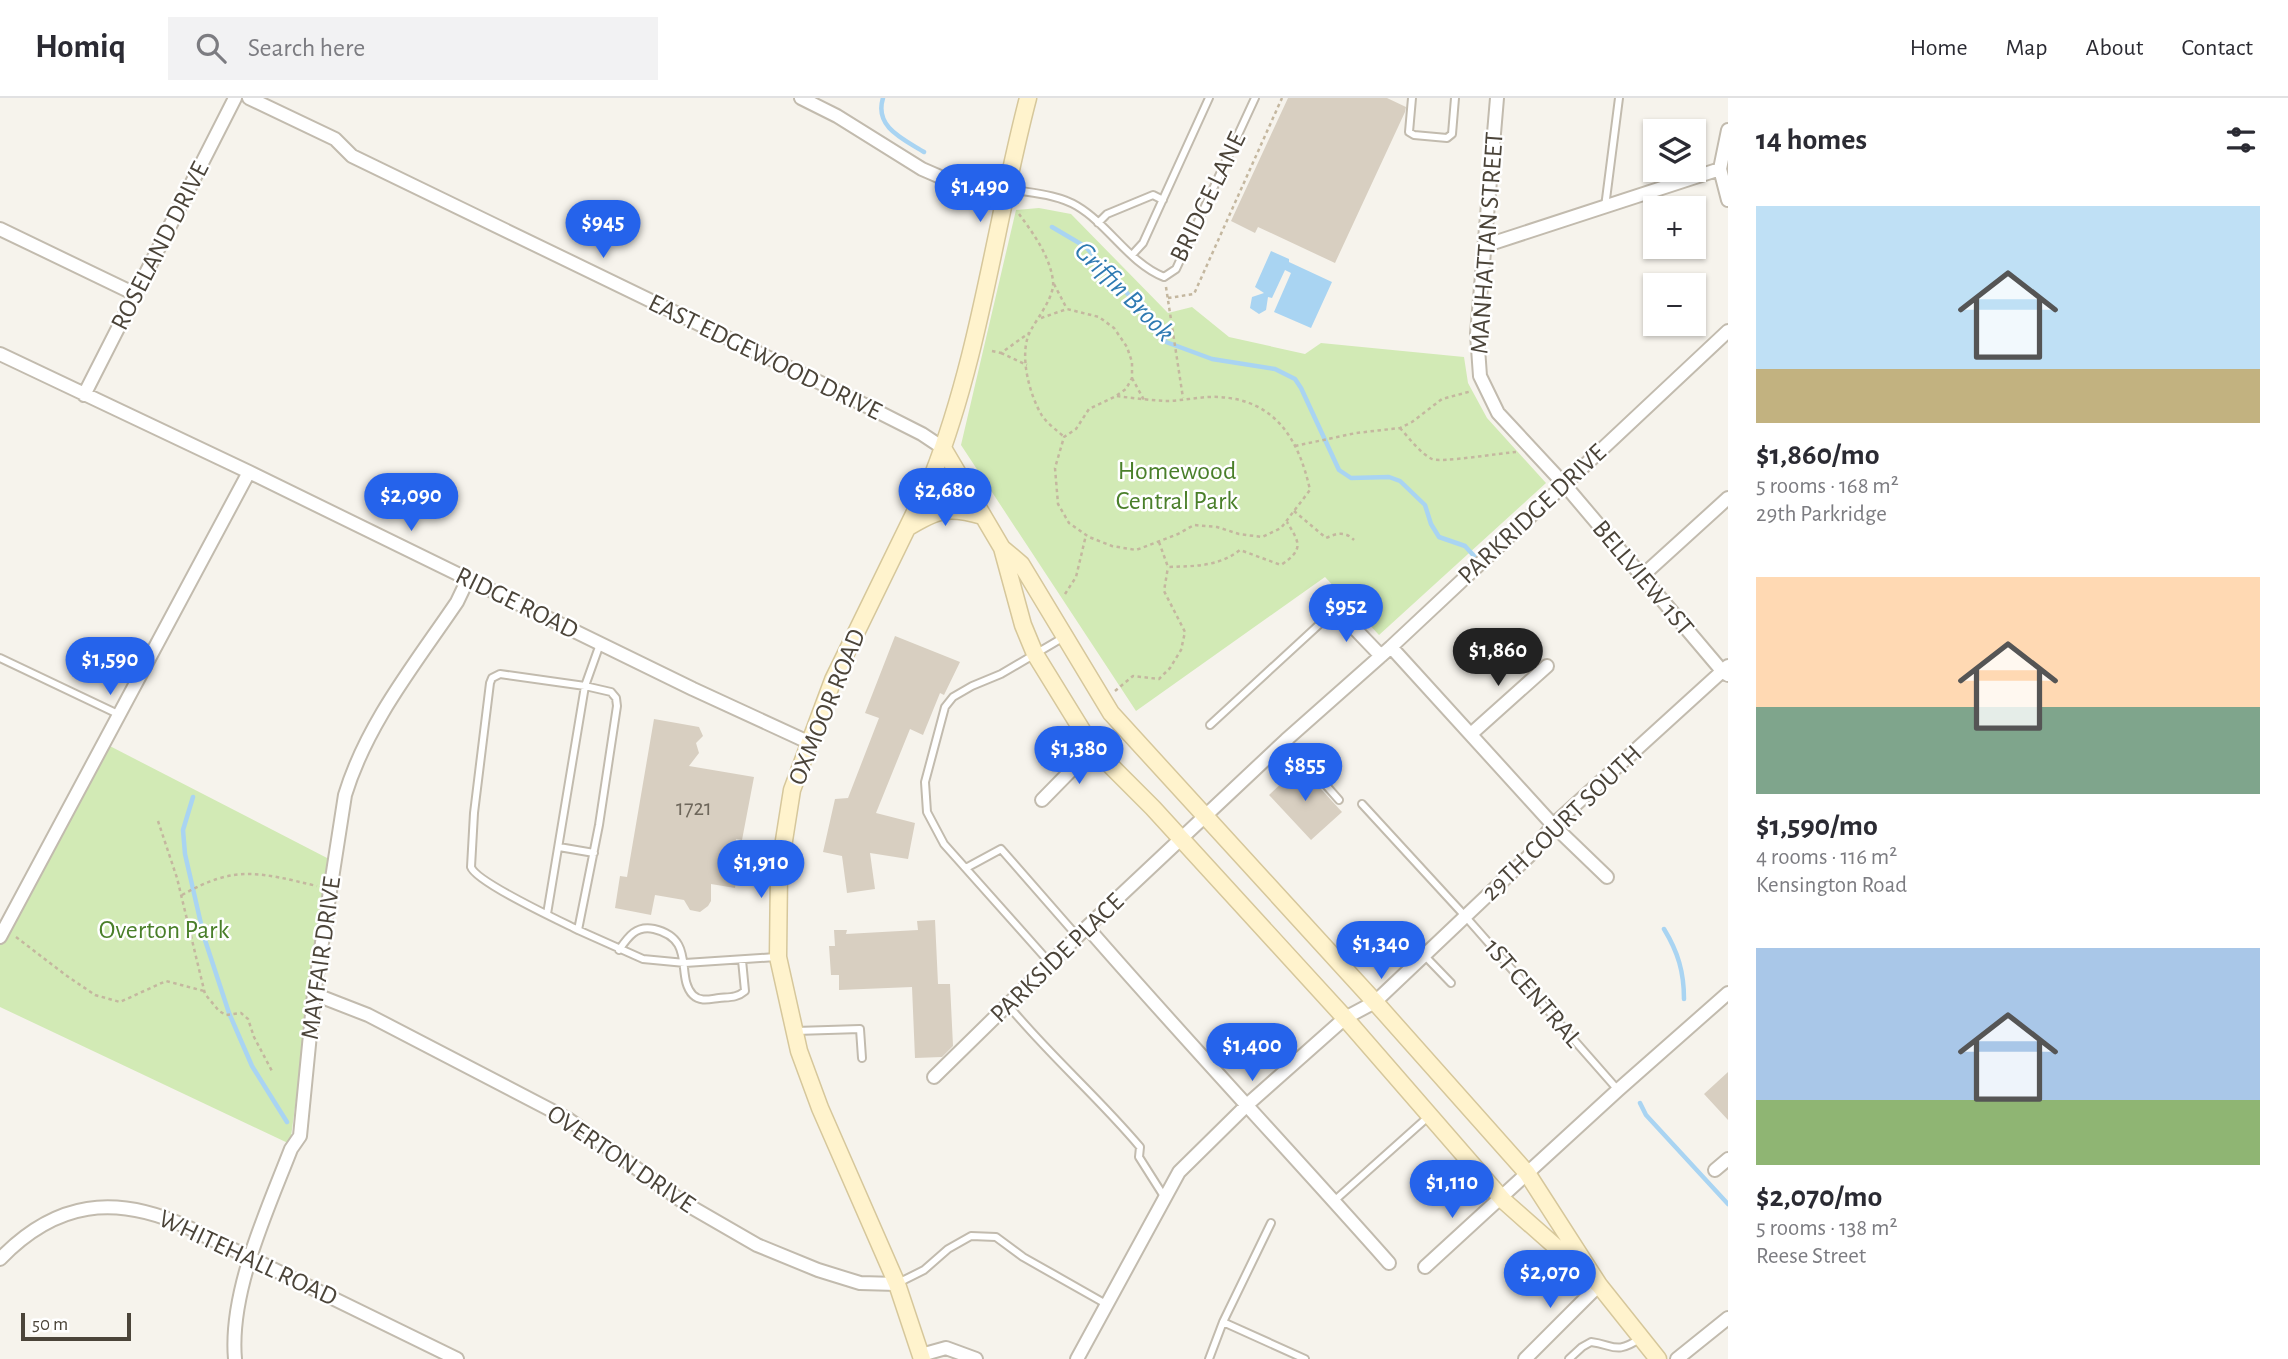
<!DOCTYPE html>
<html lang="en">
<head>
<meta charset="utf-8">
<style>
  :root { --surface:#fff; --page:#f2f2f3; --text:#2b2b33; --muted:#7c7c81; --line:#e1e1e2; --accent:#2563eb }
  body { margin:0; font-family:"Alegreya Sans",sans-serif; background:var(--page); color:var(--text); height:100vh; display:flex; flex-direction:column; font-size:26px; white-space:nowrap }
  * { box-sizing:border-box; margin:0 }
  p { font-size:23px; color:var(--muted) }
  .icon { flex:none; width:38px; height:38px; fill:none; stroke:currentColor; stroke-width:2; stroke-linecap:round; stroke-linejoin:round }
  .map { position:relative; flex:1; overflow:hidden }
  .panel { display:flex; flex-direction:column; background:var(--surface); width:560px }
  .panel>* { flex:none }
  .tools { position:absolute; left:1643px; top:21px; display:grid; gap:14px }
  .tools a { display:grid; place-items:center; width:63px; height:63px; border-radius:0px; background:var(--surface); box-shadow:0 2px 5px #0004; font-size:35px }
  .scale { position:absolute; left:21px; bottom:18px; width:110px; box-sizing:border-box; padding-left:7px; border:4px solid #4b4439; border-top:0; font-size:19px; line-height:24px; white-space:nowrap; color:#4b4439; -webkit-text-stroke:5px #fff; paint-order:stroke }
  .price { position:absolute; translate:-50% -60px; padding:0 16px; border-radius:24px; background:var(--accent); color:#fff; font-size:23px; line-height:46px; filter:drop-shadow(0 2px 4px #0008) }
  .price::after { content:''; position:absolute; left:50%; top:42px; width:21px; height:16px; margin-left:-10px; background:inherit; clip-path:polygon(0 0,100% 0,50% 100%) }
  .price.on { background:#222; color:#fff }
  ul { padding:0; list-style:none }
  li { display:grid; align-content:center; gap:14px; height:371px; padding:0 28px }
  li span { display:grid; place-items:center; height:217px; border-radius:0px; color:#555 }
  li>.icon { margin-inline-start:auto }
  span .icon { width:126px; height:126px; fill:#fffc; stroke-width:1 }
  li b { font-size:30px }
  h2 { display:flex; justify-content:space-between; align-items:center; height:84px; padding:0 28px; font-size:30px }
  header { display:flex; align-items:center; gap:42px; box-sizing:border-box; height:98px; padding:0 35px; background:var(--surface); border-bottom:2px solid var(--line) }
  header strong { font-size:33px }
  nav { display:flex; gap:38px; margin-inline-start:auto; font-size:24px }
  .search { width:490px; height:63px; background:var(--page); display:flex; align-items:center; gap:18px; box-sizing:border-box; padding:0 24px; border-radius:0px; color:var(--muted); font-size:26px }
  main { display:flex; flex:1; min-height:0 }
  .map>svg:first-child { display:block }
  .green { fill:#d2eab5 }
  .water { fill:#a9d4f2 }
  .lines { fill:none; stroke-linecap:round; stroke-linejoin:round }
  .stream { stroke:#a9d4f2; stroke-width:4.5 }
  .building { fill:#d8cfc1 }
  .lane-casing { stroke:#c2bbae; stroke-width:10 }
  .street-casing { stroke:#c2bbae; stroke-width:16 }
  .secondary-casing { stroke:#d6c79b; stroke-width:19 }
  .path { stroke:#c4b79f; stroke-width:2.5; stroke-dasharray:3.5 3.5; stroke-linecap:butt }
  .lane { stroke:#fff; stroke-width:6 }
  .street { stroke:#fff; stroke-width:12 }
  .secondary { stroke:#fff3cd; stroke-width:16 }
  .labels { text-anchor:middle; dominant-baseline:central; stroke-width:5; stroke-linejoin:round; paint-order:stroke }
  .number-label { font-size:23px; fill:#6e675b }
  .street-label { font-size:26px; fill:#4b4439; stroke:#fff }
  .park-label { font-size:26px; fill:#4a7f2a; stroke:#fff }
  .water-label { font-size:28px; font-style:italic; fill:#2e7ab2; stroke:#fff }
</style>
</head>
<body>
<header>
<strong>Homiq</strong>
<div class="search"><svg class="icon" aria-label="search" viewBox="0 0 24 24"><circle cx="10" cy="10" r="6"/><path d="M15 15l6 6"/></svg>Search here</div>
<nav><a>Home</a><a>Map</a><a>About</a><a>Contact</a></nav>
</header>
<main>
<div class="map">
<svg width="1728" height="1261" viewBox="0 0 1728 1261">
  <rect width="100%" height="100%" fill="#f6f3ec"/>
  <path class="green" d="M1039 110 1071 116 1168 215 1192 209 1229 239 1305 256 1321 245 1464 259 1468 285 1487 320 1546 385 1379 537 1325 479 1136 613 961 347 1016 112Z
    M104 645 329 761 290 1046 0 909V839Z"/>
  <path class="water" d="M1271 153 1289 161V164L1332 184 1311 230 1274 214 1291 175 1285 172 1272 200 1268 199 1266 212 1259 216 1250 210 1252 199 1264 195 1255 189Z"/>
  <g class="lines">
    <path class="stream" d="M883 0C874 29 903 41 924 54
      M1052 129 1086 149 1151 222 1166 244 1212 261 1275 271 1295 281 1301 290 1339 372 1351 380 1389 379 1400 383 1425 407 1431 426 1439 439 1465 448 1475 459
      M193 699 183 732 185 756 204 839 229 915 252 968 287 1024
      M1664 831C1678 854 1684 874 1684 901
      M1640 1005 1646 1017 1728 1106"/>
  </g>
  <path class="building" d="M1288 0H1387L1406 9 1405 14 1335 165 1258 129 1255 135 1231 123Z
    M895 538 960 564 944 597 940 595 923 637 910 631 876 715 915 725 908 761 870 755 875 791 847 795 842 758 823 754 835 701 848 700 879 620 865 615Z
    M654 621 699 629 703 638 696 645 699 655 689 668 754 679 742 742 736 741 731 768 738 769 735 790 711 786V803L708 808 700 814 690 812 684 802 655 797 651 817 615 810 620 778 627 779Z
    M1300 668 1342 714 1311 742 1269 697Z
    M935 822 938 886H950L953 948 942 959 915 960 912 889 839 892V877H831L829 848H835L834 832H847L846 836 918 832 917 823Z
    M1728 974V1022L1704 996Z"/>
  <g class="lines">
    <g class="lane-casing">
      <path id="lane" d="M1412 0 1409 34 1414 37 1447 40 1452 36 1455 0
        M1009 91C1030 95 1057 96 1077 108 1109 127 1129 165 1164 179L1176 171 1255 0
        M1605 109 1619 0
        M1098 125 1107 116 1153 97 1163 102
        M1132 157 1143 145 1209 0
        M0 560 120 617
        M1210 627 1336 511
        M1286 642 1339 702
        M1362 706 1465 818 1618 992
        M559 749 594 755
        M966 770 1001 751 1078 839
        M547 816 585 588 500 576 492 580 490 585 474 715 471 769C476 784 560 823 578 832L599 727 617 608 616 600 611 594 585 588 600 546
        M578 832 643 861 685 865 776 859
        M619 852C628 839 636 827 654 831 697 841 675 879 693 897 700 904 710 901 719 900 729 899 737 900 745 893L742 862
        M1424 857 1451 885
        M1050 865 944 746 927 714 925 684 945 609 953 599 972 588 1001 576 1064 539
        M1008 907C1049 957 1098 999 1140 1049L1139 1059 1165 1100
        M796 933 860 931 862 960
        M1334 1103 1428 1019
        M898 1185 924 1172 948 1151 971 1138 996 1139 1023 1159 1106 1206
        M1223 1224 1305 1261
        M1209 1261 1223 1224 1271 1125
        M1569 1261 1582 1249 1591 1244C1615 1247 1615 1257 1641 1240"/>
    </g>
    <g class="street-casing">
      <path id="street" d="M249 0 335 41 352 58 831 290 922 336 943 350
        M801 0 837 18 922 71 952 84 974 88 1007 90
        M1497 0 1477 236 1480 278 1498 315 1564 386 1723 574 1728 577
        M1728 32 1720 71 1728 102
        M0 131 135 196
        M1484 148 1720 71
        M0 256 249 374 693 591 808 644
        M84 297 235 0
        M1641 479 1728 400
        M1336 511 1381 558
        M1391 549 1553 727 1607 779
        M1471 636 1547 568
        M1042 702 1093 650
        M1087 829C1186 943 1289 1052 1389 1165
        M0 839 249 374
        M314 896 368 917 568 1021 686 1106 757 1147 818 1172 860 1185 897 1186
        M934 979 1087 829 1286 642 1391 549 1728 233
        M1715 1072 1728 1061
        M0 1161C56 1103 115 1096 187 1129L457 1261
        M1425 1169 1618 992 1728 895
        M921 1257 946 1250 976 1261
        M235 1261C229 1194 267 1113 291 1051L300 1038 314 896 345 697C367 625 415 566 457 504L468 481
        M1077 1261 1179 1074 1248 1006 1345 920 1375 904 1529 758 1553 727 1728 568
        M1525 1261 1599 1187
        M1677 1261 1728 1220"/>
    </g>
    <g class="secondary-casing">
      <path id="secondary" d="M943 350 1002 450 1023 527 1035 556 1093 650 1153 710 1345 920 1504 1103 1599 1187
        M907 430C938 411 948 408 983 418
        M1002 450 1021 466 1111 615 1375 904 1527 1075 1599 1187 1658 1261
        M922 1261 897 1186 820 1010 799 953 778 859 779 774 792 692 833 582 932 379C980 257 995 126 1028 0"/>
    </g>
    <path class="path" d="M1019 116C1033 135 1050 158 1053 183 1055 198 1038 219 1031 232 1018 254 1029 295 1041 316 1046 325 1057 332 1064 339
      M1054 186 1067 211
      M1166 189 1183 300
      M1168 200 1194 196 1282 0
      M1041 220 1067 211 1099 219 1114 230 1127 249 1132 264V280L1126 291 1116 298 1089 311 1076 331 1064 339 1055 370 1058 406 1069 425 1089 439 1112 448 1136 452 1178 436 1194 427 1217 429 1239 436 1262 439 1281 430 1310 392C1299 342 1276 302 1219 299 1201 298 1183 303 1165 303 1149 302 1132 300 1116 298
      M992 253 1001 255 1029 235
      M1001 255 1027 267
      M1132 280 1144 302
      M1400 330C1409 340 1420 355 1432 361 1440 365 1501 355 1516 354
      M1295 348 1356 335 1400 330 1412 324 1442 301 1472 293
      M1294 413 1326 440C1337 435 1345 433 1354 442
      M1159 444 1168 469C1194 468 1218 469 1240 452L1281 467C1305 451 1299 444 1287 424
      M1065 496 1076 479 1086 437
      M1115 593 1133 578 1159 581 1170 570 1181 552 1185 534 1164 493 1168 469
      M158 723 177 780 205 896 219 913 226 917 241 915 248 921 254 939 273 975
      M182 797C236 766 261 775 317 788
      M16 839 67 878 95 897 120 904 166 883 204 893"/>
    <use href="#lane" class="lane"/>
    <use href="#street" class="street"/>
    <use href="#secondary" class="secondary"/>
  </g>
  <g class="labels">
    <g class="number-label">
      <text x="694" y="710">1721</text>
    </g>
    <g class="street-label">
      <text transform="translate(1208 99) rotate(-64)">BRIDGE LANE</text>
      <text transform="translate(1487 145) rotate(-86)">MANHATTAN STREET</text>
      <text transform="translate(160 148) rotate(-63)">ROSELAND DRIVE</text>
      <text transform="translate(765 259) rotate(26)">EAST EDGEWOOD DRIVE</text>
      <text transform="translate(1532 416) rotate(-43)">PARKRIDGE DRIVE</text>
      <text transform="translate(1643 480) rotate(50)">BELLVIEW 1ST</text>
      <text transform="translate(517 505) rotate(26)">RIDGE ROAD</text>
      <text transform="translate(827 609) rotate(-68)">OXMOOR ROAD</text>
      <text transform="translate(1562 725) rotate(-44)">29TH COURT SOUTH</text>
      <text transform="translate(321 860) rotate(-82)">MAYFAIR DRIVE</text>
      <text transform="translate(1057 860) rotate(-44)">PARKSIDE PLACE</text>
      <text transform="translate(1533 895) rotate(49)">1ST CENTRAL</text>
      <text transform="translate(621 1061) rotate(34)">OVERTON DRIVE</text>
      <text transform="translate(248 1160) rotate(25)">WHITEHALL ROAD</text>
    </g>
    <g class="park-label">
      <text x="1177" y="373">Homewood<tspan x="1177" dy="30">Central Park</tspan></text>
      <text x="164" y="832">Overton Park</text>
    </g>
    <g class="water-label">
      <text transform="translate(1124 194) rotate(45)">Griffin Brook</text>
    </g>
  </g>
</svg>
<div class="tools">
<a><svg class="icon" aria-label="layers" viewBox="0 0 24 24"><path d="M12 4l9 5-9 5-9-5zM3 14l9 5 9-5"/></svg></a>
<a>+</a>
<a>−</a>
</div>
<div class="scale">50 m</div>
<b class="price" style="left:980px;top:126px">$1,490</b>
<b class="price" style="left:603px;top:162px">$945</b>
<b class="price" style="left:945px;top:430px">$2,680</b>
<b class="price" style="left:411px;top:435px">$2,090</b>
<b class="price" style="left:1346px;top:546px">$952</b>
<b class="price on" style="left:1498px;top:590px">$1,860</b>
<b class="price" style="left:110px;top:599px">$1,590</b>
<b class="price" style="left:1079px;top:688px">$1,380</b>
<b class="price" style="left:1305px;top:705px">$855</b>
<b class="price" style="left:761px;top:802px">$1,910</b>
<b class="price" style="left:1381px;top:883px">$1,340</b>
<b class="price" style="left:1252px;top:985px">$1,400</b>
<b class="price" style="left:1452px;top:1122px">$1,110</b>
<b class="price" style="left:1550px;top:1212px">$2,070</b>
</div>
<section class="panel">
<h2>14 homes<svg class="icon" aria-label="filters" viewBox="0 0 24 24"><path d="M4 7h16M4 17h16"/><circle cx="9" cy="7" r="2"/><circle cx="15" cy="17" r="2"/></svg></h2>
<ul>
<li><span style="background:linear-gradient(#bfe0f5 75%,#c2b280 0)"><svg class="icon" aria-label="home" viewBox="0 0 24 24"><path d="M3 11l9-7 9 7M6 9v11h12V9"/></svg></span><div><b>$1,860/mo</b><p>5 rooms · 168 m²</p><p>29th Parkridge</p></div></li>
<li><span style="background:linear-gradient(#ffd9b3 60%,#7fa58c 0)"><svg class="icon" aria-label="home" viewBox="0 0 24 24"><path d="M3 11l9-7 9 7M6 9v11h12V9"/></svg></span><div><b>$1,590/mo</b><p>4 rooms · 116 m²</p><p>Kensington Road</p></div></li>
<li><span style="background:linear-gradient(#a9c7e8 70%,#8fb573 0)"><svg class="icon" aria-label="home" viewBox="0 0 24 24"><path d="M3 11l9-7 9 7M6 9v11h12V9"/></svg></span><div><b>$2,070/mo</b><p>5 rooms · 138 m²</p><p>Reese Street</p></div></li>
</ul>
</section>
</main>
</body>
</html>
